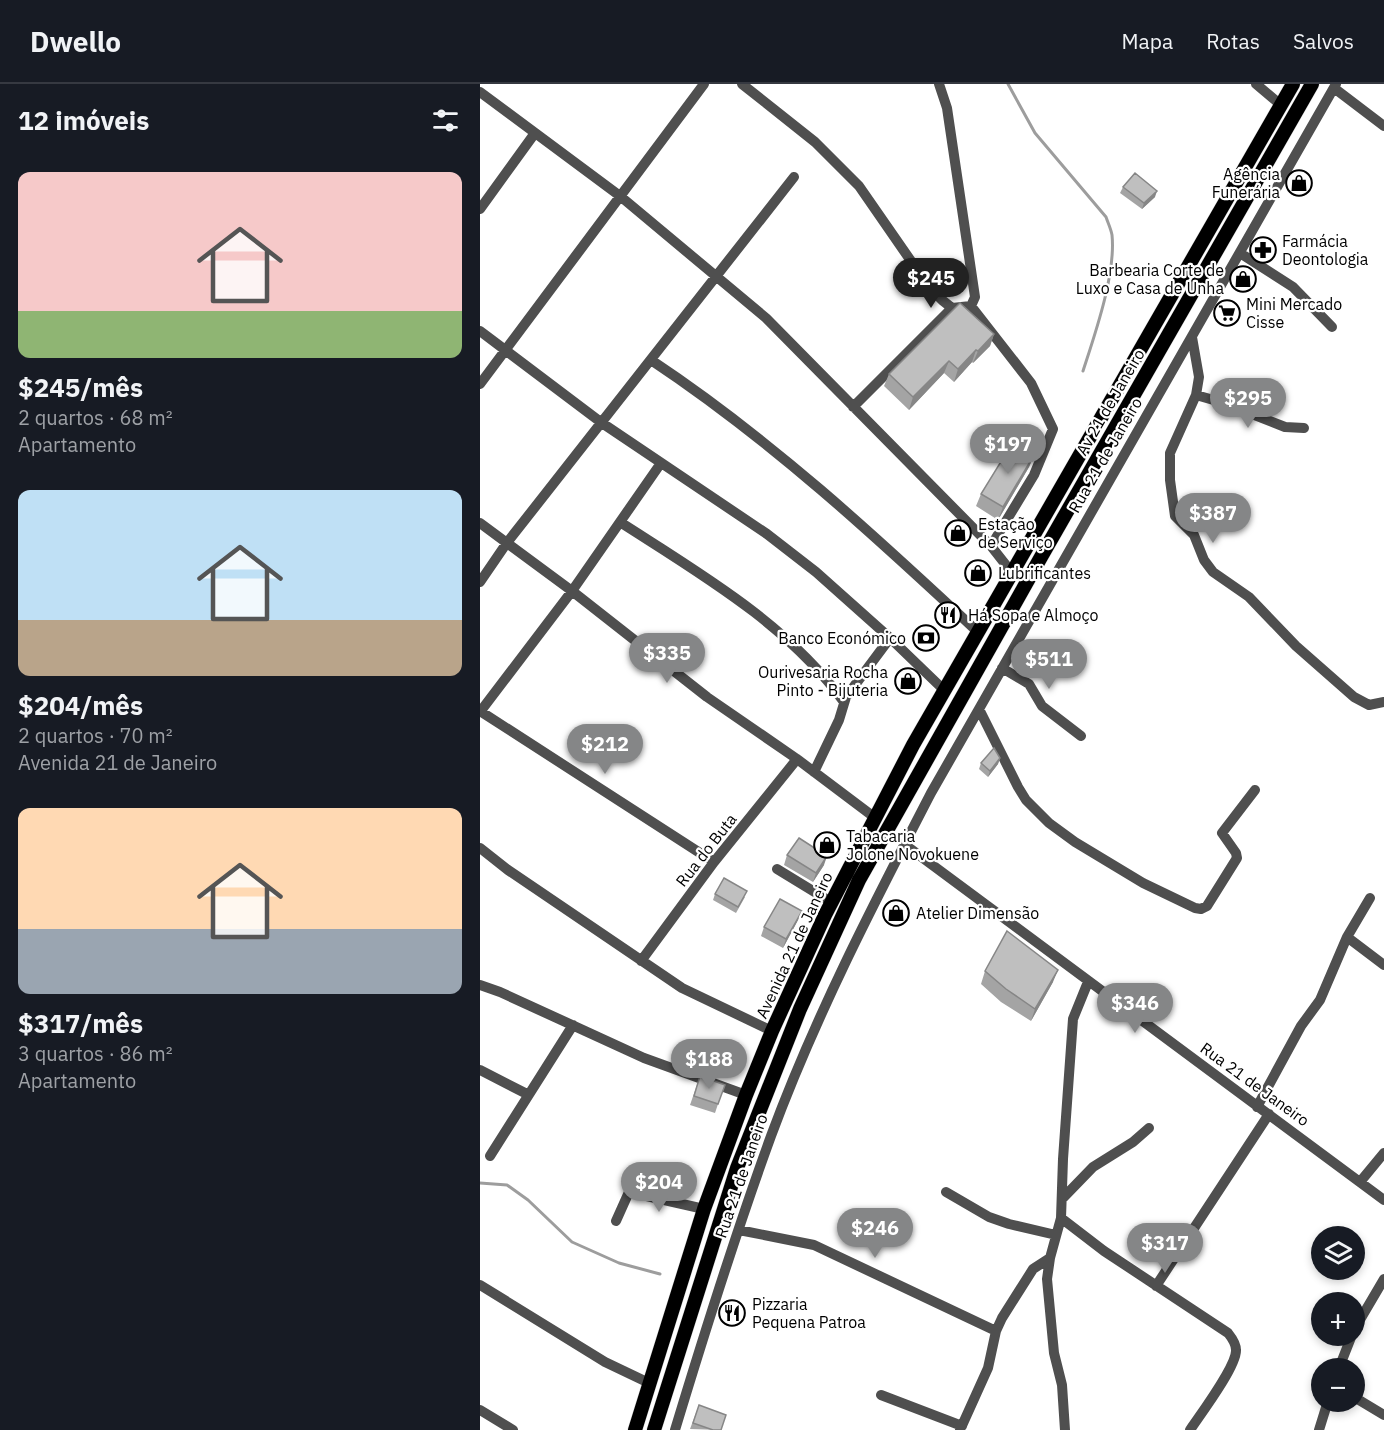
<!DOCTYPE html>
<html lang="pt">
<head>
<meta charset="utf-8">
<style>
  :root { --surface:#171b24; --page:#242831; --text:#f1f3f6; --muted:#9ea1a6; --line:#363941; --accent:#858687 }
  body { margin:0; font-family:"IBM Plex Sans",sans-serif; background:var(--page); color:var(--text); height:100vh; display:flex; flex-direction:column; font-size:22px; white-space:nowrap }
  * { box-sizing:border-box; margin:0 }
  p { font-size:20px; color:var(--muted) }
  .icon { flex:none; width:33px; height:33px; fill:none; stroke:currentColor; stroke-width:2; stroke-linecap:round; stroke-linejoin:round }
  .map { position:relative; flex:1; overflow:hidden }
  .side { display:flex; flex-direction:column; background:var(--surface); width:480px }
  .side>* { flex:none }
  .controls { position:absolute; left:831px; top:1142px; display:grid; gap:12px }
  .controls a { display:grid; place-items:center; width:54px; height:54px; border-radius:50%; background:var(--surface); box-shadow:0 3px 9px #0003; font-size:30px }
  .price { position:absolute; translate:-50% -51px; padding:0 14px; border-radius:21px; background:var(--accent); color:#fff; font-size:20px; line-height:39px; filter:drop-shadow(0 2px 3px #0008) }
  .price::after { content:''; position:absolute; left:50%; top:36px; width:18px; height:14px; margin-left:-9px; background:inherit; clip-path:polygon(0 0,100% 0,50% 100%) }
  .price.on { background:#222; color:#fff }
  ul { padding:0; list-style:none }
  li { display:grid; align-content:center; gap:12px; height:318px; padding:0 18px }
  li span { display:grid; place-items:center; height:186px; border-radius:12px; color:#555 }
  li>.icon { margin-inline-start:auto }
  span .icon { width:108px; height:108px; fill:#fffc; stroke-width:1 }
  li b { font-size:26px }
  h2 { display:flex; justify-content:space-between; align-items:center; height:72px; padding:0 18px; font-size:26px }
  header { display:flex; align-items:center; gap:36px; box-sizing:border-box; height:84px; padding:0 30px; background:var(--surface); border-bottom:2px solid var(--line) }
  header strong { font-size:28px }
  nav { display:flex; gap:33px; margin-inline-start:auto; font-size:21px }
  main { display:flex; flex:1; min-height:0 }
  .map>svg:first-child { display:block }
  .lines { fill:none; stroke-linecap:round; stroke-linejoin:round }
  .stream { stroke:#9d9d9d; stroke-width:3 }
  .major-casing { stroke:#dbdbdb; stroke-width:15 }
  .minor { stroke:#4f4f4f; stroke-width:10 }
  .major { stroke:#000; stroke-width:14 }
  .wall { fill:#a4a4a4 }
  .shaded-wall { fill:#868686 }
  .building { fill:#bfbfbf; stroke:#868686; stroke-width:1.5 }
  .labels { text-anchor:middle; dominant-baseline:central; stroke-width:4.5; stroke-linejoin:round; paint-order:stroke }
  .poi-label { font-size:16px; fill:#000; stroke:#fff; text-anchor:start }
  .street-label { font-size:16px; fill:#000; stroke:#fff }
</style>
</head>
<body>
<header>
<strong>Dwello</strong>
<nav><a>Mapa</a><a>Rotas</a><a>Salvos</a></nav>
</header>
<main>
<section class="side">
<h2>12 imóveis<svg class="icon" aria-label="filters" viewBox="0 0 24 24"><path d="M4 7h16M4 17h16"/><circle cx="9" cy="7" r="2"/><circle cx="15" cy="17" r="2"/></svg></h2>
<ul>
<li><span style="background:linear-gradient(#f6c9c9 75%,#8fb573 0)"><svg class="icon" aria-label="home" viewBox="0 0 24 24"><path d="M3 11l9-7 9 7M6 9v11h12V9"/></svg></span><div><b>$245/mês</b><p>2 quartos · 68 m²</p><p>Apartamento</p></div></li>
<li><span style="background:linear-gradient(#bfe0f5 70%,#b9a48a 0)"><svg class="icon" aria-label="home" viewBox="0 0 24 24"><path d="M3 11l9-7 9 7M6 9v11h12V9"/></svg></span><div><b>$204/mês</b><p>2 quartos · 70 m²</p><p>Avenida 21 de Janeiro</p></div></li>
<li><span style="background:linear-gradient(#ffd9b3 65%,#9aa5b1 0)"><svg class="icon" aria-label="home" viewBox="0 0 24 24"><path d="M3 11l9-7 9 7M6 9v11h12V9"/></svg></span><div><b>$317/mês</b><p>3 quartos · 86 m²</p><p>Apartamento</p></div></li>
</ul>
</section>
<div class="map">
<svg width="904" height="1346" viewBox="0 0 904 1346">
  <rect width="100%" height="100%" fill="#fff"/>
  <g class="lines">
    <path class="stream" d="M528 0 555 49 626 133C628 139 631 145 632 151 636 190 615 250 603 287
      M0 1099 27 1101 48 1116 92 1158 139 1179 180 1190"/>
    <g class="major-casing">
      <path id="major" d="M155 1346 224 1125 266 1011 292 947 345 831 433 661 813 0
        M174 1346 257 1084 320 925 379 796 561 473 832 0"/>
    </g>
    <path class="minor" d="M262 0 335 58 379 102 449 203 462 216 472 224 491 222 551 299 573 345 554 391 511 462
      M459 0 467 24 495 213 491 222
      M776 0 801 21
      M854 4 904 42
      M0 8 140 112 286 234 511 462 533 490
      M0 125 55 49
      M760 169 813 203 852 243
      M0 247 122 339 287 450 336 488 410 554 465 607
      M712 253 719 293 716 311 690 369V396L695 432 714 451 724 476 733 488 769 513 816 562 874 613 889 621 904 618
      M171 276C290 355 394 451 499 549
      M0 300 224 0
      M716 311 744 319 805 343 824 344
      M373 323 472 224
      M140 438C219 489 308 540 364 618
      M0 439 92 507 227 613 317 675 394 733
      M0 498 26 460 314 93
      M522 584 549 600 562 622 601 652
      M499 625 538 703 546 716 569 739 595 758 663 799 715 824 721 825 727 822 757 774 756 769 742 749 775 706
      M0 627 234 778
      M0 628 92 507 181 379
      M334 688 359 636 366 613 410 554
      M424 760 904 1116
      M0 764 28 786 202 904 292 947
      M297 785 351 818
      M867 853 904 881
      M161 877 234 778 317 675
      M0 901 20 908 164 974 266 1011
      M0 986 47 1010
      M777 1023 821 942 840 916 867 853 890 814
      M10 1072 93 941
      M880 1098 904 1069
      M466 1108 509 1133 529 1140 576 1151
      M582 1115 613 1083 653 1058 669 1044
      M581 1134 624 1167 748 1249C752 1254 756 1260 756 1266 757 1282 720 1331 710 1346
      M136 1137 149 1108 224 1125
      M259 1146 334 1161 516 1247
      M0 1201 125 1278 169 1299
      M676 1202 789 1030
      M874 1246 904 1195
      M859 1284 872 1251
      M401 1311 482 1342
      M874 1313 904 1331
      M0 1326 33 1346
      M195 1346C225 1247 256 1148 291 1052 335 933 393 821 451 709L856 0
      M480 1346 508 1284 516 1247 522 1234 553 1185 570 1174
      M585 1346 582 1301 574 1269 567 1195 570 1174 581 1134 583 1075 593 935 608 898
      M839 1346 848 1317"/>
    <use href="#major" class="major"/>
  </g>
  <path class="wall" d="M643 103 675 113 662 125 640 109Z
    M514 250 510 262 493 279 492 278 474 298 464 289 429 326 404 302 409 290Z
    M554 371 549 383 518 436 496 422 501 410Z
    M520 674 518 680 508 693 499 685 501 679Z
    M307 771 344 781 333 798 304 781Z
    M235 810 265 813 256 829 233 816Z
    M318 836 303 864 281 852 284 843Z
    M505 887 573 898 551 937 521 918 501 900Z
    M220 992 238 1020 235 1029 210 1021Z
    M219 1321 241 1346 210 1345Z"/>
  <path class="shaded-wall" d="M677 107 675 113 662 125 664 119Z
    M514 250 510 262 493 279 498 267Z
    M496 266 492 278 474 298 478 285Z
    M469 277 464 289 429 326 433 313Z
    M554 371 549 383 518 436 523 423Z
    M520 674 518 680 508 693 510 687Z
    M347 772 344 781 333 798 336 789Z
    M322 827 318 836 303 864 306 855Z
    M578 886 573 898 551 937 555 925Z"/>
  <path class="building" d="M655 89 677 107 664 119 643 103Z
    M480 219 514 250 498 267 496 266 478 285 469 277 433 313 409 290Z
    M533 358 554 371 523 423 501 410Z
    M514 664 520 674 510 687 501 679Z
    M319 754 347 772 336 789 307 771Z
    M244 794 267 807 258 823 235 810Z
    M300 815 322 827 306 855 284 843Z
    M527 847 578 886 555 925 526 905 505 887Z
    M220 992 245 1001 238 1020 214 1012Z
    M219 1321 246 1331 241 1346H233L213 1339Z"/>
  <defs>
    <g id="shop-ring" transform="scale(1.35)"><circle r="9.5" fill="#fff" stroke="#000" stroke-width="1.5"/><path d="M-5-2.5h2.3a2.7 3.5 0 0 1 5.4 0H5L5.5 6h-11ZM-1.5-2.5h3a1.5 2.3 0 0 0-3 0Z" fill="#000"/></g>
    <g id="pharmacy-ring" transform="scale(1.35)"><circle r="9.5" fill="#fff" stroke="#000" stroke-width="1.5"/><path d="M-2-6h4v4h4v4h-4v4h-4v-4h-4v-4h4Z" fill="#000"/></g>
    <g id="supermarket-ring" transform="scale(1.35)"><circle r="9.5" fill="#fff" stroke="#000" stroke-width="1.5"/><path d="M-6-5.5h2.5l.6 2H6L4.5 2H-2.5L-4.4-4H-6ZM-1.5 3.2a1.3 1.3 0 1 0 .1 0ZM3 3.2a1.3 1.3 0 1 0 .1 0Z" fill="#000"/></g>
    <g id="restaurant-ring" transform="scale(1.35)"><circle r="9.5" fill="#fff" stroke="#000" stroke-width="1.5"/><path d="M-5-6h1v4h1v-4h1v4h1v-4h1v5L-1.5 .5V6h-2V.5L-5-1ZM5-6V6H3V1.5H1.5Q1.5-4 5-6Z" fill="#000"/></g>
    <g id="bank-ring" transform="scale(1.35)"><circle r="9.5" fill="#fff" stroke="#000" stroke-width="1.5"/><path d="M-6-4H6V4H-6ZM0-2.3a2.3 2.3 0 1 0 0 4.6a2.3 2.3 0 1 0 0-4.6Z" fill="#000"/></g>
  </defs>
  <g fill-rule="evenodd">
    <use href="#shop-ring" x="819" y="99"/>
    <use href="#pharmacy-ring" x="783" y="166"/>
    <use href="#shop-ring" x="763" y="195"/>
    <use href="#supermarket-ring" x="747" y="229"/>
    <use href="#shop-ring" x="478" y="449"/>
    <use href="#shop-ring" x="498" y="489"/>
    <use href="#restaurant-ring" x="468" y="531"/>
    <use href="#bank-ring" x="446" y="554"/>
    <use href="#shop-ring" x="428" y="597"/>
    <use href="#shop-ring" x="347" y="761"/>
    <use href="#shop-ring" x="416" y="829"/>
    <use href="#restaurant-ring" x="252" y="1229"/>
  </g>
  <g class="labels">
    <g class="poi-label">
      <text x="800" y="90" text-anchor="end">Agência<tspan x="800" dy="18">Funerária</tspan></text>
      <text x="802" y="157">Farmácia<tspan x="802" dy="18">Deontologia</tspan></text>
      <text x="744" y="186" text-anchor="end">Barbearia Corte de<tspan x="744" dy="18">Luxo e Casa de Unha</tspan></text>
      <text x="766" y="220">Mini Mercado<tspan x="766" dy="18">Cisse</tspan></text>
      <text x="498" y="440">Estação<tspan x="498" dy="18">de Serviço</tspan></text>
      <text x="518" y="489">Lubrificantes</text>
      <text x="488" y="531">Há Sopa e Almoço</text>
      <text x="426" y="554" text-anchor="end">Banco Económico</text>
      <text x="408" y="588" text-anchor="end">Ourivesaria Rocha<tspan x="408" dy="18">Pinto - Bijuteria</tspan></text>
      <text x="366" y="752">Tabacaria<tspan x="366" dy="18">Jolone Novokuene</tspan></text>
      <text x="436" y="829">Atelier Dimensão</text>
      <text x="272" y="1220">Pizzaria<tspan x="272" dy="18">Pequena Patroa</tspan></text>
    </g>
    <g class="street-label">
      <text transform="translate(630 318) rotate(-60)">Av 21 de Janeiro</text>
      <text transform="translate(625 371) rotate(-60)">Rua 21 de Janeiro</text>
      <text transform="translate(226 766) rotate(-52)">Rua do Buta</text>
      <text transform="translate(314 861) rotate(-65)">Avenida 21 de Janeiro</text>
      <text transform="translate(775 1000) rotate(36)">Rua 21 de Janeiro</text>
      <text transform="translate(261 1092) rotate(-71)">Rua 21 de Janeiro</text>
    </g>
  </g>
</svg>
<div class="controls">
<a><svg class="icon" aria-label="layers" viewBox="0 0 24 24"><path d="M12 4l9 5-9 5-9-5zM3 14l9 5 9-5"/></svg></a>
<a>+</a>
<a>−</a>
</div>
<b class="price on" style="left:451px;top:225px">$245</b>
<b class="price" style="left:768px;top:345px">$295</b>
<b class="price" style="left:528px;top:391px">$197</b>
<b class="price" style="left:733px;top:460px">$387</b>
<b class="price" style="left:187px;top:600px">$335</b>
<b class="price" style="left:569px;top:606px">$511</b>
<b class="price" style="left:125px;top:691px">$212</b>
<b class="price" style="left:655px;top:950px">$346</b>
<b class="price" style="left:229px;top:1006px">$188</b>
<b class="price" style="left:179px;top:1129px">$204</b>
<b class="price" style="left:395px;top:1175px">$246</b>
<b class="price" style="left:685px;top:1190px">$317</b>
</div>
</main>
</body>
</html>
